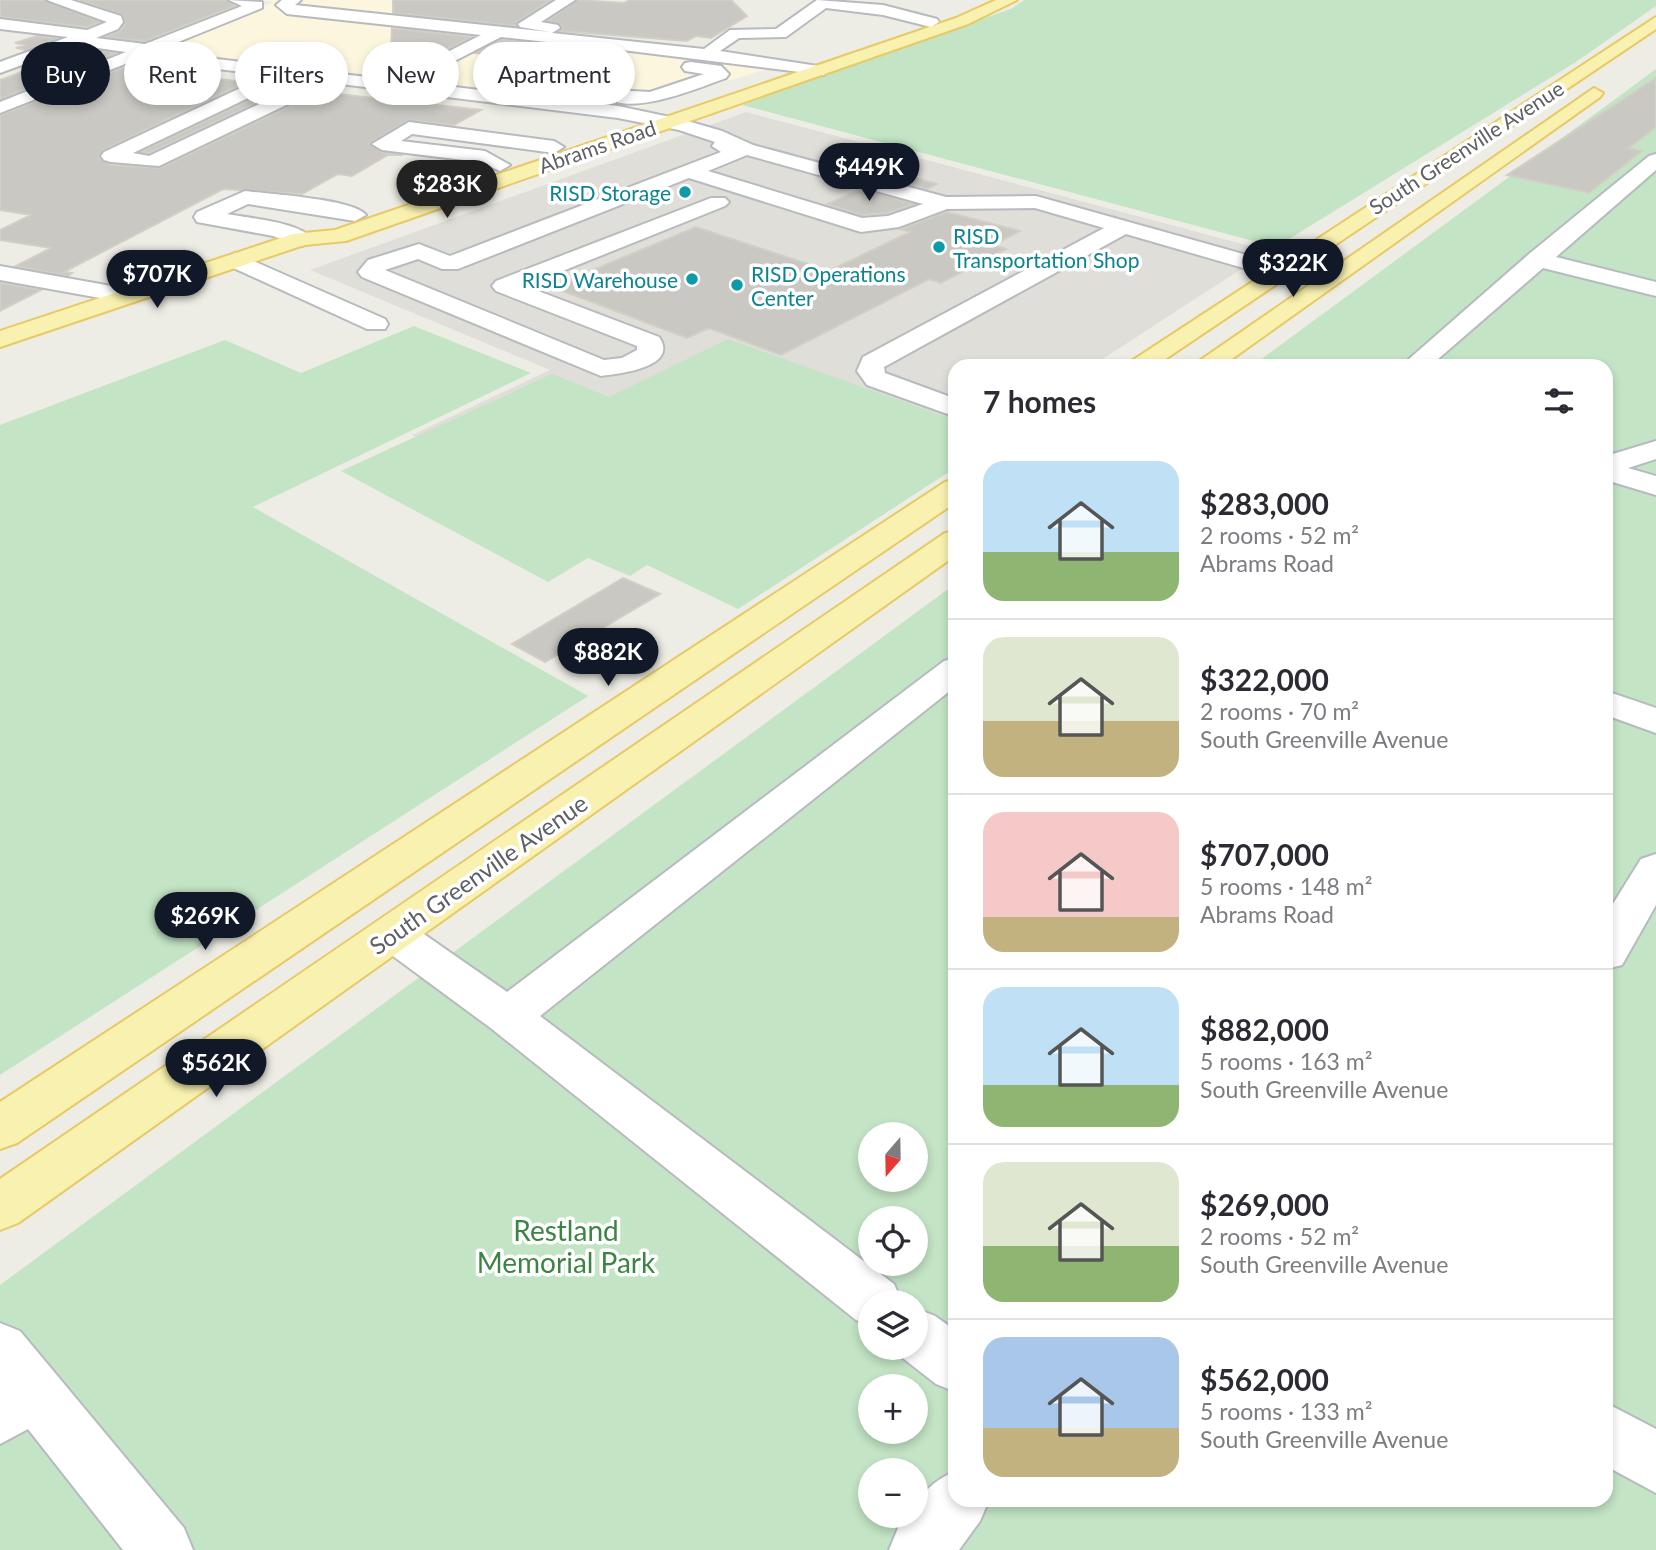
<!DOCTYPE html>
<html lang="en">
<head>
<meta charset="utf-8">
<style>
  :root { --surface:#fff; --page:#f2f2f3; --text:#2b2b33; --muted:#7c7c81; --line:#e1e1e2; --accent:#111827 }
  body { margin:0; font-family:Lato,sans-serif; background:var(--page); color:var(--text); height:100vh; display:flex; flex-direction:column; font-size:26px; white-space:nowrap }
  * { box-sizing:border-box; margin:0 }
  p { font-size:23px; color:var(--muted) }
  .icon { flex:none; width:38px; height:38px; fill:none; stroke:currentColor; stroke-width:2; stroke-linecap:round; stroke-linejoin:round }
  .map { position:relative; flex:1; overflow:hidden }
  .details { position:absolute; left:948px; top:359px; width:665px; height:1148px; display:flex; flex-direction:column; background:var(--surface); border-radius:21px; box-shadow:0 4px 10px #0003 }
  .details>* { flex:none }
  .hud { position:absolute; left:21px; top:42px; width:665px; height:63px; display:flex; gap:14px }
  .needle { width:46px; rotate:200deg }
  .controls { position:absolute; left:858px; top:1122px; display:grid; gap:14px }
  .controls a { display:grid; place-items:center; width:70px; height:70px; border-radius:50%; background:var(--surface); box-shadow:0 4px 10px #0003; font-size:35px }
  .price { position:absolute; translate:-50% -60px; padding:0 16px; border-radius:24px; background:var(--accent); color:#fff; font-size:23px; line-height:46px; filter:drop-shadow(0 2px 4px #0008) }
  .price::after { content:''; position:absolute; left:50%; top:42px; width:21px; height:16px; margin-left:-10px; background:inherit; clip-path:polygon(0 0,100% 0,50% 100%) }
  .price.on { background:#222; color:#fff }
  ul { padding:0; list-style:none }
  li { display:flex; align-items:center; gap:21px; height:175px; padding:0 35px }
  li+li { border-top:2px solid var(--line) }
  li span { display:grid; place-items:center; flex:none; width:196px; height:140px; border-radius:21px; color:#555 }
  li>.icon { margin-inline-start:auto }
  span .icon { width:84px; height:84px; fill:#fffc; stroke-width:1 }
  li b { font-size:30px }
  h2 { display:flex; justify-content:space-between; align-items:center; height:84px; padding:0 35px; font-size:30px }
  .pill { padding:0 24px; border-radius:32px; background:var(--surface); box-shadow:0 4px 10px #0003; font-size:24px; line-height:63px }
  .pill.on { background:var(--accent); color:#fff }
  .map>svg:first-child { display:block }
  .commercial { fill:#fbf6dd }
  .industrial { fill:#e0ded9 }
  .green { fill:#c3e4c5; fill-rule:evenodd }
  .building { fill:#cac8c2; stroke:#d2cfc4; stroke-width:2 }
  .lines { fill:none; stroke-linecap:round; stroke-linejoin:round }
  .minor-casing { stroke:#b7babe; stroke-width:4 }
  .major-casing { stroke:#e7ca65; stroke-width:4 }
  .minor { fill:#fff; fill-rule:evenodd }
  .major { fill:#f9f1af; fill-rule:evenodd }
  .culture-dot { fill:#0f9aa8; stroke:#fff; stroke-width:2.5 }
  .labels { text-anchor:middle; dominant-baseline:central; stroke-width:7; stroke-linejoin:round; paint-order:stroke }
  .far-street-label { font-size:21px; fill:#5d6064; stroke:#fff }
  .far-culture-label { font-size:21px; fill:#0d838f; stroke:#fff; text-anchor:end }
  .street-label { font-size:24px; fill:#5d6064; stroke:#fff }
  .near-park-label { font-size:28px; fill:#3c8444; stroke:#fff }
</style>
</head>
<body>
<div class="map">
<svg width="1656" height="1550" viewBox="0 0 1656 1550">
  <rect width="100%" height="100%" fill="#eeede5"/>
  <path class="commercial" d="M260 0H540L488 27 795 61 602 118 159 64 134 58 274 2Z"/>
  <path class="industrial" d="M746 112 1269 251 1092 366H956L955 454 743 592 412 435 550 370 310 270Z"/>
  <path class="green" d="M1024 0H1656V6L1576 62 1276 247 742 105 1013 8Z
    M1656 69V1550H0V1285L955 584 956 1500H1606V366H1252ZM870 1134H915V1180H870ZM870 1218H915V1264H870ZM870 1302H915V1348H870ZM870 1386H915V1432H870ZM870 1470H915V1516H870Z
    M414 326 531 373 253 507 588 696 0 1075V425L225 340 301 373Z
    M728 339 955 420V468L738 609 647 565 630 576 588 558 548 582 341 471 552 374 609 397Z"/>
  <path class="building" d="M0 0H45L100 22 87 27 0 17Z
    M80 0H227L235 6 145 41 106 37 120 31 125 24 123 15Z
    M393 0H551L517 22 516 26 393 13Z
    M577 0 624 3 630 0H731L747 16 711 38 696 36 687 41 560 31 563 29 560 24 548 21Z
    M392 28 472 37 447 49 422 50 391 46Z
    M37 36 57 38 26 50 16 48 26 45 15 43Z
    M501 40 594 50 570 63 476 53Z
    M76 48 116 53 102 59 60 54Z
    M54 60 88 64 0 99V80Z
    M121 68 246 82 103 150 99 158 111 165 160 168 320 92 481 110 454 125 408 120 370 143 381 152 403 155H388L352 176 338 174 302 194 223 189 64 272 72 273 68 276 16 266 51 248 0 240V230L31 215 0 210V115Z
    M1656 78V127L1629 148 1642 151 1589 193 1507 175Z
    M278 86 288 88 149 153 141 152Z
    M897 173 937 184 927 189 886 178Z
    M861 189 914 204 887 213 862 215 827 204Z
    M947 212 1020 231 993 245 1006 249 941 283 929 279 781 355 709 328 687 338 552 287 696 227 829 271 910 232 900 229Z
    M0 283 41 290 0 311Z
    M623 578 660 594 545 662 512 644Z"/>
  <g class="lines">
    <g class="minor-casing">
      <path id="minor" d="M47 0H71L121 16 123 22 118 29 96 38 145 44 242 6 229 0 262 2V8L166 47 217 59 392 80 481 35 287 14 276 5 282 0H301L295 5 550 32 520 27 518 24 556 0H575L541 22 558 25 560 28 552 33 704 49 730 30 776 29 817 0 883 5 937 19 939 22 931 27 883 15 826 8 786 37 739 38 720 51 818 66 824 67 827 71 824 75 622 50 541 97 618 106 684 120 722 131 753 145 946 197 1036 196 1286 266 1290 271 1286 276 1278 278 1126 234 884 367 885 373 956 399V417L867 385 857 371 863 357 1104 228 1035 208 947 209 899 227 861 232 689 178 458 269H442L418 259 385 270 604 360 622 358 637 350V346L496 291 492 286 496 281 711 198H725L729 202 725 206 525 286 659 337C680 367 619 374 601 376L362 277 358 272 368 260 419 244 450 256 721 152 712 146 715 142 679 130 618 118 332 83 159 166 111 162 104 160 101 156 104 152 268 75 217 69 148 55 0 113V102L126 52 76 45 0 73V62L68 37 0 29V19L87 30 107 22ZM501 37 602 48 520 95 414 82ZM290 78 310 80 149 156 133 153ZM747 155 923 204 888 216 862 218 708 171Z
        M691 62 721 66 729 74 726 78C701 87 626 119 605 95L614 90 650 92 704 74 685 71 682 67 685 63Z
        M409 122 554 141 564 147 554 153 412 134 401 141 485 151 510 165 500 171 480 162 382 150 372 144Z
        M1656 154V170L1556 257 1656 282V296L1543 268 1430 366H1401L1529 254 1649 156Z
        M245 191C268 194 354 199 366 215L355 221 248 204 227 214C247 218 301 222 312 239L309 244 301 246 273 236 197 222 194 217 197 212Z
        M235 253 385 319 388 324 385 329H367L227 265 224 260Z
        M0 266 128 289 136 291 140 296 136 301 128 303 0 280Z
        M1656 441V459L1628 468 1656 476V495L1606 480V456Z
        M956 658V686L540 1016 894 1284 902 1302H870V1325L856 1320 492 1029 378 945 371 934 378 923 393 918 408 923 507 992 944 661Z
        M1606 691 1656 708V733L1606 715Z
        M1656 854V905L1622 965 1606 969V915L1641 859Z
        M915 1308 935 1316 956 1331V1392L936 1384 895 1352 893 1348H915Z
        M0 1323 20 1331 184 1528 193 1550H123L28 1429 0 1444Z
        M1606 1403 1656 1429V1493L1606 1466Z
        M956 1471V1500H989L980 1521 959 1550H889L898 1528 908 1516H915C915 1495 938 1478 956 1471Z"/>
    </g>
    <g class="major-casing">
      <path id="major" d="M996 0H1017L968 24 346 241 304 245 0 347V331L293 234 335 230 956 18Z
        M1656 17V29L1155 366H1124Z
        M1594 88 1603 93 1600 97 1222 366H1192Z
        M956 479V502L17 1143 0 1149V1102L945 482Z
        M956 531V555L18 1223 0 1230V1179L945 533Z"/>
    </g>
    <use href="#minor" class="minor"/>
    <use href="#major" class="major"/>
  </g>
  <g class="culture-dot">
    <circle cx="685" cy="192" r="7"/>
    <circle cx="939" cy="247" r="7"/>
    <circle cx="692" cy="279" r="7"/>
    <circle cx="737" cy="285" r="7"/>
  </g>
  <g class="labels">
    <g class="far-street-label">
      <text transform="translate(597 146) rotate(-19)">Abrams Road</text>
      <text transform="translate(1466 147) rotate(-33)">South Greenville Avenue</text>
    </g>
    <g class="far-culture-label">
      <text x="671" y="192">RISD Storage</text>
      <text x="953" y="235" text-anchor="start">RISD<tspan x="953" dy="24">Transportation Shop</tspan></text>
      <text x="751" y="273" text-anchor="start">RISD Operations<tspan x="751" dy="24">Center</tspan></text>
      <text x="678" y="279">RISD Warehouse</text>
    </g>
    <g class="street-label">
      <text transform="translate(478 874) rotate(-35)">South Greenville Avenue</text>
    </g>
    <g class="near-park-label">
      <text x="566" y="1230">Restland<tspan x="566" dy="32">Memorial Park</tspan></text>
    </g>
  </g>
</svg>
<div class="controls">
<a><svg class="needle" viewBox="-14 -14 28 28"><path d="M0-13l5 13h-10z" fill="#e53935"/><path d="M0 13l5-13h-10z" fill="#7c7c81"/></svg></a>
<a><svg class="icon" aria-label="locate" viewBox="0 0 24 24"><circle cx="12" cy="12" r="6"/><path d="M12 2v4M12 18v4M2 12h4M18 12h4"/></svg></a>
<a><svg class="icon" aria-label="layers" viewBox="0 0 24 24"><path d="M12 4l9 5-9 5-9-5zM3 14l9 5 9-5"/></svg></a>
<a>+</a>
<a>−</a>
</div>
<b class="price" style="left:869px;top:203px">$449K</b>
<b class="price on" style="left:447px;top:220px">$283K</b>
<b class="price" style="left:1293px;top:299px">$322K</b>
<b class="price" style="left:157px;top:310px">$707K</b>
<b class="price" style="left:608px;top:688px">$882K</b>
<b class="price" style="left:205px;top:952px">$269K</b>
<b class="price" style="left:216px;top:1099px">$562K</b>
<div class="hud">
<a class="pill on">Buy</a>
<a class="pill">Rent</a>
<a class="pill">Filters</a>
<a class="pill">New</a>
<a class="pill">Apartment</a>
</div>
<section class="details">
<h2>7 homes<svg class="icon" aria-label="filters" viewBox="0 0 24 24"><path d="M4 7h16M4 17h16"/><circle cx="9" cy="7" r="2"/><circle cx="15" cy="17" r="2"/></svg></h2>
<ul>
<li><span style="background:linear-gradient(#bfe0f5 65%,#8fb573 0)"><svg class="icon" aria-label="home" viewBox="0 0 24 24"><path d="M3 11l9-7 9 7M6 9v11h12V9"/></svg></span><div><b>$283,000</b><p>2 rooms · 52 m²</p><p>Abrams Road</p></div></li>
<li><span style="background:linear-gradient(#dfe7d0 60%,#c2b280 0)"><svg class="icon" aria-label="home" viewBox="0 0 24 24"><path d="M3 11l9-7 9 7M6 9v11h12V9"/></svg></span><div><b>$322,000</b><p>2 rooms · 70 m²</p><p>South Greenville Avenue</p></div></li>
<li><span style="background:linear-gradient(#f6c9c9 75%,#c2b280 0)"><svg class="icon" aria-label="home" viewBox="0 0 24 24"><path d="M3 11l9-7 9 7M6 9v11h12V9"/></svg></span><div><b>$707,000</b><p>5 rooms · 148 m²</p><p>Abrams Road</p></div></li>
<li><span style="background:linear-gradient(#bfe0f5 70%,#8fb573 0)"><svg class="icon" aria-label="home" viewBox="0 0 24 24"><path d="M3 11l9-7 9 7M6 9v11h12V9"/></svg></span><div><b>$882,000</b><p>5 rooms · 163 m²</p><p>South Greenville Avenue</p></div></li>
<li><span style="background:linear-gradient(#dfe7d0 60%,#8fb573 0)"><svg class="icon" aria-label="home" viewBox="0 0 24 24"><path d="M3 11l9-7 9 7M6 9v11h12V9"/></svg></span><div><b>$269,000</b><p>2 rooms · 52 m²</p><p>South Greenville Avenue</p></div></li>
<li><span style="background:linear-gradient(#a9c7e8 65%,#c2b280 0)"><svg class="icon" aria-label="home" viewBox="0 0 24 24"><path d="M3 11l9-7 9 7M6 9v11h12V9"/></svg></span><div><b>$562,000</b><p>5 rooms · 133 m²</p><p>South Greenville Avenue</p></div></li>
</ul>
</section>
</div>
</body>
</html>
